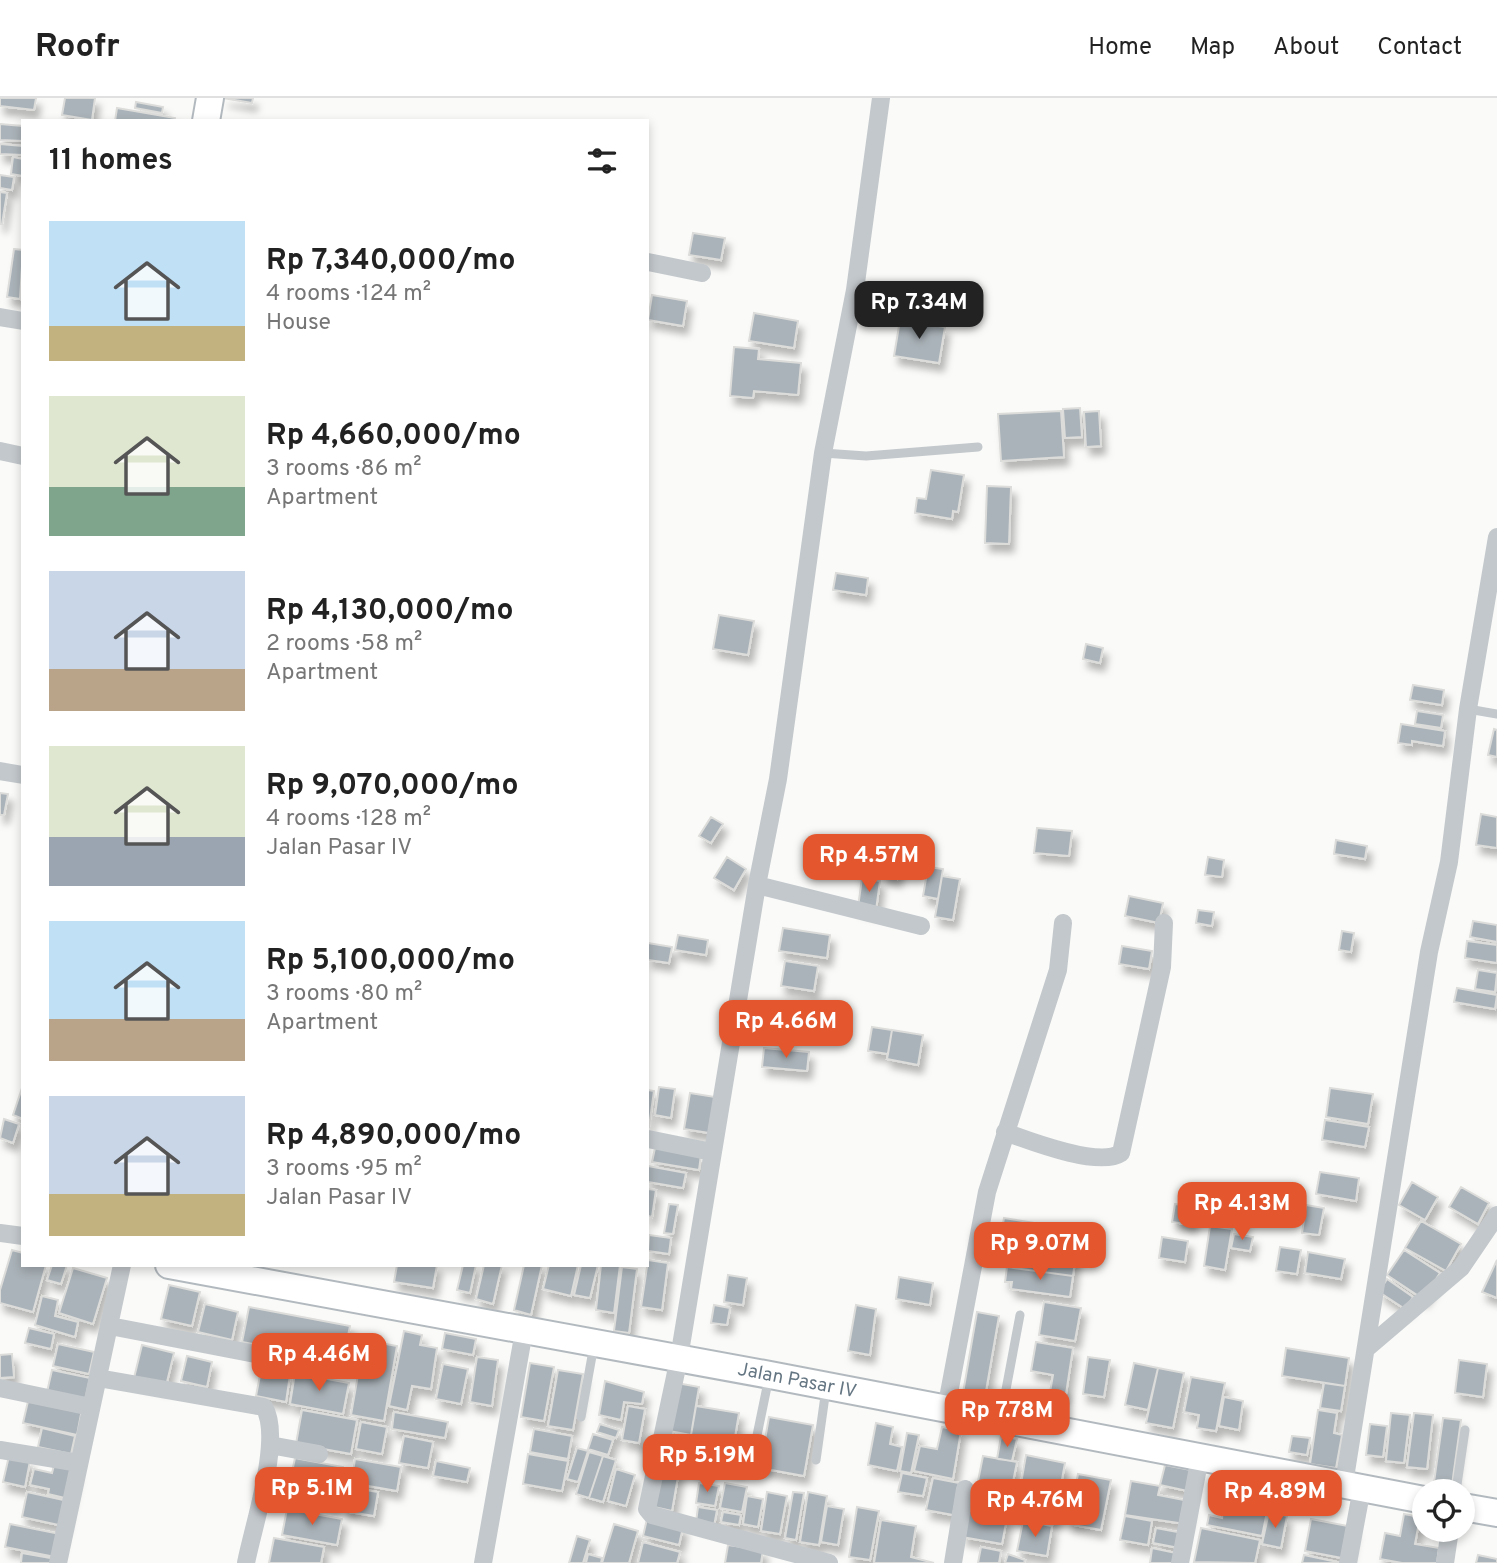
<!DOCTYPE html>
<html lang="en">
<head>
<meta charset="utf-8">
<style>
  :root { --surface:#fff; --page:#f2f2f2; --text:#222; --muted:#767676; --line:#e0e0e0; --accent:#e4572e }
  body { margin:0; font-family:Overpass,sans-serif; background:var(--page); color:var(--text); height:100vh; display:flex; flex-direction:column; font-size:26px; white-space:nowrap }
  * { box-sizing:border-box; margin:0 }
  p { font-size:23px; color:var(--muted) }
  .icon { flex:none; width:38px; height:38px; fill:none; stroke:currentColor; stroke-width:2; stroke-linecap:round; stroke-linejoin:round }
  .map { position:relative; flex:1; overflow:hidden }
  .details { position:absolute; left:21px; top:21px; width:628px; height:1148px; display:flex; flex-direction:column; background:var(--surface); border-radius:0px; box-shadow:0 4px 10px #0003 }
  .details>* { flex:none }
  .buttons { position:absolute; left:1412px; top:1381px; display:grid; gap:14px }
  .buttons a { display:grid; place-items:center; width:63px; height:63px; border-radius:50%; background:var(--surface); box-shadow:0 4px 10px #0003; font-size:35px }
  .price { position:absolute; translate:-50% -60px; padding:0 16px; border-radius:14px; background:var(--accent); color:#fff; font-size:23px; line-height:46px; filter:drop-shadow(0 2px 4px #0008) }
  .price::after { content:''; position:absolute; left:50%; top:42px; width:21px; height:16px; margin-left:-10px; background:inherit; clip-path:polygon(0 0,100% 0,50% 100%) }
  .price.active { background:#222; color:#fff }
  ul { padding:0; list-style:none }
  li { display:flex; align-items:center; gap:21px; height:175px; padding:0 28px }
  li span { display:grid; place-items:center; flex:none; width:196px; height:140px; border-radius:0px; color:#555 }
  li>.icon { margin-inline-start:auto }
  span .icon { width:84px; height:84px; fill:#fffc; stroke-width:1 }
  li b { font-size:30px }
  h2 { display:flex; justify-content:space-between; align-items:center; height:84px; padding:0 28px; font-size:30px }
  header { display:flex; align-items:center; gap:42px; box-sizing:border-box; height:98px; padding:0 35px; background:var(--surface); border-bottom:2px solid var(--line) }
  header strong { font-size:33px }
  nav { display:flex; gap:38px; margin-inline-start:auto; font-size:24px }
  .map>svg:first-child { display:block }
  .building { fill:#aab3b9; stroke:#dcdcda; stroke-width:2; filter:url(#shadow) }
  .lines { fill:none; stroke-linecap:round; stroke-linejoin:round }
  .secondary-casing { stroke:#b3babf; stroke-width:30 }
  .lane { stroke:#c3c8cc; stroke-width:9 }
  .street { stroke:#c3c8cc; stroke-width:18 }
  .secondary { stroke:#fff; stroke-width:26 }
  .labels { text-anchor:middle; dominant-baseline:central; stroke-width:7; stroke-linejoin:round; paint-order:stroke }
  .street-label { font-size:19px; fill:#657683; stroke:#fff }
</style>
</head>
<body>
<header>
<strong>Roofr</strong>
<nav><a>Home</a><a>Map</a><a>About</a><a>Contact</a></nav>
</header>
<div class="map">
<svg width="1497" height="1465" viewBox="0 0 1497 1465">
  <defs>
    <filter id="shadow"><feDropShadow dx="4.5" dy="8" stdDeviation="3.5" flood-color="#0004"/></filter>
  </defs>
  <rect width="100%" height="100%" fill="#fafaf8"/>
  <path class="building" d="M0 0H36L34 12 0 8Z
    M65 0H95L92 22 62 17Z
    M223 0H253L252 5Z
    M136 4 163 9 162 15 135 10Z
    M117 10 175 20V23H115Z
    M0 26 23 28V43L0 42Z
    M0 46 23 48V57L0 56Z
    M13 59 23 61V78L11 76Z
    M0 77 14 79 12 92 0 90Z
    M0 94 7 95 2 126H0Z
    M693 135 725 140 721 162 689 157Z
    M14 151 23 152 20 201 7 199Z
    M652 197 687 203 683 228 648 222Z
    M754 215 798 223 794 250 749 243Z
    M900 222 945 229 939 265 894 258Z
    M734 249 759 251 758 261 801 265 798 297 754 293 753 300 730 298Z
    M1080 310 1082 339 1065 340 1063 311Z
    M1061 313 1064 359 1001 363 998 316Z
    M1099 313 1101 348 1086 349 1084 314Z
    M931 372 964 377 958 414 953 413 952 421 915 415 917 400 926 401Z
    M987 388 1011 389 1009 446 985 445Z
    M836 475 868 480 866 497 833 492Z
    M719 517 754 523 748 557 713 551Z
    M1086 546 1103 550 1100 565 1083 561Z
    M1413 587 1444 592 1442 607 1410 602Z
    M1417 613 1443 617 1441 630 1415 626Z
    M1401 626 1445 633 1443 648 1412 643V647L1398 645Z
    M1494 631 1497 632V659L1488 657Z
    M0 695 8 696 4 717H0Z
    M1481 716 1497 719V750L1476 747Z
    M711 719 723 726 711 745 699 738Z
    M1037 730 1072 733 1069 758 1034 755Z
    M1336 742 1367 748 1365 761 1334 756Z
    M885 755 901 758 897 781 882 778Z
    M727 759 746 771 734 792 714 780Z
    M1208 759 1224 762 1222 779 1205 777Z
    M928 769 943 771 938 801 923 798Z
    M942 778 960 781 953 822 935 819Z
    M862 780 880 783 876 812 858 809Z
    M1129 798 1163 805 1159 825 1125 818Z
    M1198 812 1214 814 1212 828 1196 825Z
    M1473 823 1497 827V844L1470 839Z
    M783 830 830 837 827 860 779 853Z
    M1342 833 1354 835 1351 854 1339 852Z
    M678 837 708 842 706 857 675 852Z
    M1467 843 1497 847V865L1465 860Z
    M648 845 672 849 669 865 648 862Z
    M1122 848 1152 853 1149 871 1119 866Z
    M785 863 818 868 814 893 781 888Z
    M1478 872 1497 875 1495 894 1475 891Z
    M1457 890 1497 897 1495 911 1454 904Z
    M872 929 892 932 888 956 868 953Z
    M892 932 923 937 918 967 887 961Z
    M764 950 809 954 807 973 762 969Z
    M23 987V1021L13 1017Z
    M659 989 675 991 671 1020 655 1017Z
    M1330 990 1373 996 1368 1026 1326 1019Z
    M648 992 654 993 649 1029H648Z
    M690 995 715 999 709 1035 684 1031Z
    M4 1021 19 1026 13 1045 0 1040Z
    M1325 1022 1369 1029 1365 1049 1322 1042Z
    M655 1050 701 1057 699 1072 652 1064Z
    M648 1068 686 1075 683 1090 648 1084Z
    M1320 1074 1359 1080 1356 1103 1316 1096Z
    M1412 1084 1438 1099 1425 1122 1399 1107Z
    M1461 1089 1489 1105 1478 1126 1449 1109Z
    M648 1091 656 1092 652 1119 648 1118Z
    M669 1106 678 1107 673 1136 664 1135Z
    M1175 1106 1195 1109 1192 1127 1172 1124Z
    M1306 1107 1324 1110 1319 1137 1302 1135Z
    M1004 1120 1041 1126 1039 1142 1001 1136Z
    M1421 1123 1461 1146 1446 1173 1405 1150Z
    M1210 1128 1232 1131 1225 1172 1204 1168Z
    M1234 1136 1253 1139 1250 1153 1231 1150Z
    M649 1137 671 1140 669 1156 648 1153Z
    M1162 1139 1188 1143 1185 1164 1159 1160Z
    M1017 1148 1076 1156 1073 1178 1013 1170Z
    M1280 1149 1301 1152 1297 1176 1276 1173Z
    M12 1152 23 1155V1167H46L33 1214 0 1205V1192Z
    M1404 1152 1440 1175 1423 1201 1387 1177Z
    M1308 1154 1345 1161 1341 1181 1305 1175Z
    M648 1162 668 1165 662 1212 641 1209Z
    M1497 1162V1200L1482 1194Z
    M52 1167H67L61 1186 47 1182Z
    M397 1167H437L433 1190 394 1184Z
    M463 1167H476L470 1195 457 1192Z
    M484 1167H502L493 1206 476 1201Z
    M524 1167H542L531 1217 514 1212Z
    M549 1167H578L571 1198 543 1191Z
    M581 1167H598L590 1200 574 1197Z
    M601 1167H620L614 1215 596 1212Z
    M622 1169 637 1171 629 1235 614 1233Z
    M1007 1169 1073 1178 1070 1199 1011 1191 1012 1184H1005Z
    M73 1170 107 1180 93 1226 59 1215Z
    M728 1177 747 1180 743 1207 724 1204Z
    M899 1179 933 1185 930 1207 896 1201Z
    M1387 1181 1413 1199 1405 1211 1379 1194Z
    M169 1187 200 1194 192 1228 161 1221Z
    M42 1198 58 1202 55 1218 78 1224 75 1239 35 1227Z
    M1044 1204 1081 1210 1075 1243 1039 1237Z
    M205 1206 238 1214 232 1242 198 1234Z
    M714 1207 730 1210 727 1227 711 1225Z
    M856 1207 876 1211 870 1257 848 1253Z
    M249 1209 350 1228 343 1263 242 1244Z
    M977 1214 999 1218 985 1299 963 1295Z
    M29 1230 54 1236 51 1251 25 1245Z
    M404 1233 422 1237 420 1247 437 1250 431 1291 412 1288 407 1312 389 1308Z
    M445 1235 476 1241 473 1257 442 1251Z
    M364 1242 397 1248 384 1323 351 1317Z
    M1036 1244 1073 1250 1066 1296 1050 1294 1053 1277 1031 1273Z
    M58 1246 94 1254 89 1276 53 1268Z
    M142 1247 174 1255 166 1288 134 1280Z
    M1286 1250 1349 1260 1345 1288 1282 1278Z
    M12 1256 14 1279 0 1280V1257Z
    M187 1258 212 1264 207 1289 181 1283Z
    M477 1259 498 1262 492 1308 470 1304Z
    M1088 1259 1110 1262 1104 1299 1083 1296Z
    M1459 1262 1487 1266 1483 1299 1455 1295Z
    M530 1265 554 1269 544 1323 521 1319Z
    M1134 1265 1158 1270 1148 1312 1125 1307Z
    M443 1266 468 1271 461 1306 436 1301Z
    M1158 1270 1184 1275 1173 1330 1146 1325Z
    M52 1272 90 1280 85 1303 47 1294Z
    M261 1272 290 1277 286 1304 256 1298Z
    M558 1272 583 1276 573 1332 548 1328Z
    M295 1275 349 1285 343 1316 290 1306Z
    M1191 1279 1225 1285 1216 1333 1197 1330 1199 1317 1184 1314Z
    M605 1283 644 1294 642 1306 624 1304 621 1322 599 1317Z
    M677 1285 699 1289 691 1337 669 1333Z
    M1324 1285 1345 1288 1341 1313 1320 1310Z
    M29 1299 82 1311 77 1337 23 1325Z
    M1224 1299 1243 1303 1239 1332 1219 1328Z
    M628 1308 645 1311 639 1345 622 1342Z
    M696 1308 739 1315 734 1345 691 1337Z
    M302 1312 357 1322 351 1356 296 1346Z
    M1318 1312 1337 1315 1334 1335 1342 1337 1336 1370 1310 1366Z
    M394 1314 448 1324 445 1340 392 1331Z
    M1391 1315 1410 1317 1404 1365 1386 1363Z
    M1414 1315 1433 1317 1427 1371 1407 1369Z
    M769 1319 813 1327 804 1378 760 1370Z
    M1443 1320 1461 1322 1452 1387 1434 1384Z
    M361 1324 387 1329 382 1356 356 1351Z
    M876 1325 893 1329 890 1346 902 1349 897 1373 868 1367Z
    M600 1326 619 1332 616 1340 597 1334Z
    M1370 1326 1387 1328 1383 1359 1366 1357Z
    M942 1329 961 1333 953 1381 914 1373 920 1348 937 1351Z
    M42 1330 75 1338 71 1356 38 1349Z
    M534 1331 572 1338 568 1361 530 1354Z
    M907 1335 919 1337 911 1375 900 1373Z
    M593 1336 613 1342 608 1357 588 1351Z
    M404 1338 433 1344 428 1370 399 1365Z
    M1001 1338 1017 1341 1012 1363 997 1361Z
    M1292 1338 1310 1340 1307 1357 1289 1354Z
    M668 1344 708 1351 704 1373 665 1366Z
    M577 1350 588 1353 578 1384 567 1381Z
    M726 1351 744 1353 740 1372 723 1369Z
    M589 1354 603 1358 589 1400 576 1396Z
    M528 1356 568 1363 562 1393 523 1386Z
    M1026 1357 1065 1365 1059 1398 1020 1391Z
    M9 1358 30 1363 25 1389 3 1384Z
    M603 1358 616 1362 603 1404 589 1400Z
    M983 1358 1017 1364 1007 1414 989 1411 991 1401 975 1398Z
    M295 1360 343 1369 335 1407 278 1396 283 1372 292 1374Z
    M355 1361 401 1369 397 1393 351 1385Z
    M436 1363 470 1370 467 1384 433 1378Z
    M54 1367 75 1372 69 1401 48 1396 49 1391 30 1387 34 1371 52 1375Z
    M1165 1367 1196 1373 1192 1394 1160 1387Z
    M661 1370 679 1373 672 1413 654 1409Z
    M616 1371 635 1377 626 1408 608 1403Z
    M902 1375 927 1380 923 1398 898 1394Z
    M1078 1376 1111 1382 1101 1432 1068 1426Z
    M933 1380 959 1385 953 1417 926 1412Z
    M1131 1383 1160 1388 1158 1397 1189 1403 1185 1426 1125 1417Z
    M699 1385 719 1388 715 1408 696 1405Z
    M725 1385 747 1389 742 1414 720 1410Z
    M347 1389 378 1394 374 1418 343 1413Z
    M1019 1393 1058 1400 1054 1424 1014 1417Z
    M27 1394 68 1403 63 1428 22 1419Z
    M767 1394 787 1398 780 1436 761 1433Z
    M793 1394 804 1395 796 1442 785 1440Z
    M808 1394 827 1398 819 1447 800 1444Z
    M747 1398 763 1401 758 1429 743 1426Z
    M1224 1406 1267 1414 1262 1438 1207 1427 1209 1417 1222 1420Z
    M827 1408 844 1411 838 1447 821 1444Z
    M698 1409 717 1412 714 1428 696 1424Z
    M857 1409 879 1413 870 1462 849 1459Z
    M287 1411 342 1421 337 1447 282 1437Z
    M967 1412 1007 1420 1002 1446 962 1439Z
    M723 1414 741 1417 739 1427 721 1424Z
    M1269 1414 1287 1418 1281 1450 1262 1446Z
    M1404 1416 1420 1419 1415 1446 1439 1450 1437 1465H1402L1380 1461 1385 1435 1400 1438Z
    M1125 1418 1152 1423 1148 1447 1120 1442Z
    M647 1421 683 1429 679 1447 643 1438Z
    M1311 1421 1353 1429 1347 1461 1305 1453Z
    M881 1422 916 1428 911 1459 934 1465H874Z
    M1023 1423 1052 1428 1047 1458 1017 1453Z
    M10 1426 60 1436 55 1459 5 1449Z
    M614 1426 638 1433 629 1465H602Z
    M1156 1430 1183 1435 1179 1450 1153 1445Z
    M1201 1430 1260 1442 1255 1465 1194 1464Z
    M577 1438 590 1442 583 1465H569Z
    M274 1440 324 1449 321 1465H269Z
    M643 1444 680 1454 677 1465H638Z
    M728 1447 763 1452 761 1465H725Z
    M981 1449 1001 1453 999 1465H978Z
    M1152 1450 1176 1455 1174 1465H1150Z
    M22 1455 56 1461 55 1465H21Z
    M588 1456 602 1460 601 1465H586Z
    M1008 1456 1025 1462 1024 1465H1005Z
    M1304 1457 1342 1465H1302Z
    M1478 1457 1497 1461V1465H1476Z"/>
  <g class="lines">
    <g class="secondary-casing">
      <path id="secondary" d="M206 23 210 0
        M169 1167 770 1277 1424 1402
        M1463 1409 1497 1415"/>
    </g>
    <path class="lane" d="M823 355 866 358 978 349
      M1468 611 1497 616
      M1001 1318 1020 1217
      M581 1319 594 1247
      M753 1357 769 1279
      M816 1362 826 1291
      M1456 1393 1465 1332"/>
    <path class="street" d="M881 0 855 192 823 355 778 681 757 787 921 828
      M648 164 702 175
      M0 219 23 223
      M0 353 23 358
      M0 673 23 677
      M757 787 679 1260 647 1411 652 1417 829 1465
      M1005 1034C1030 1043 1099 1070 1121 1055L1162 869 1164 825
      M648 1041 712 1054
      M0 1135 23 1138
      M110 1228 323 1269
      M1366 1251 1461 1170 1497 1117
      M98 1280 264 1309C283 1340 253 1428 246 1465
      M0 1290 91 1309
      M946 1311 987 1094 1058 872 1063 825
      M270 1347 319 1356
      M0 1352 79 1365
      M1344 1386 1429 854 1449 764 1468 611 1497 439
      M58 1465 122 1167
      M483 1465 524 1233
      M953 1465 965 1391
      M1180 1465 1200 1359
      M1348 1465 1362 1390
      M1445 1465 1450 1432"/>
    <use href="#secondary" class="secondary"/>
  </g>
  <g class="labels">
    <g class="street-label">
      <text transform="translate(797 1283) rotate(11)">Jalan Pasar IV</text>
    </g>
  </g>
</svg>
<div class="buttons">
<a><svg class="icon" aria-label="locate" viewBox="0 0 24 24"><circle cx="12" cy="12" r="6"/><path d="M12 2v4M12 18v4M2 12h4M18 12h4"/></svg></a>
</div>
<b class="price active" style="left:919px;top:243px">Rp 7.34M</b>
<b class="price" style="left:869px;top:796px">Rp 4.57M</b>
<b class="price" style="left:786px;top:962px">Rp 4.66M</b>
<b class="price" style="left:1242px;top:1144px">Rp 4.13M</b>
<b class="price" style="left:1040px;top:1184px">Rp 9.07M</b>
<b class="price" style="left:319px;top:1295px">Rp 4.46M</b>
<b class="price" style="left:1007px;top:1351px">Rp 7.78M</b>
<b class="price" style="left:707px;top:1396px">Rp 5.19M</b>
<b class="price" style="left:312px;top:1429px">Rp 5.1M</b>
<b class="price" style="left:1275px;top:1432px">Rp 4.89M</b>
<b class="price" style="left:1035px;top:1441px">Rp 4.76M</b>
<section class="details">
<h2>11 homes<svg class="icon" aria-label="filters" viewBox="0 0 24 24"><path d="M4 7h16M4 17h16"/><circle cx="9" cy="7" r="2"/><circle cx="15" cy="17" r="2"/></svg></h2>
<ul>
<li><span style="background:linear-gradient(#bfe0f5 75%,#c2b280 0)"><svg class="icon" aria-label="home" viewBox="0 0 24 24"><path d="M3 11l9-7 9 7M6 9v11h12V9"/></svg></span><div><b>Rp 7,340,000/mo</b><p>4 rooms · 124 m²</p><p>House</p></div></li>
<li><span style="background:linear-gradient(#dfe7d0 65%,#7fa58c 0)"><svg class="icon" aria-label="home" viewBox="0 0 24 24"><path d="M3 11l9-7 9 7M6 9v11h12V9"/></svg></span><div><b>Rp 4,660,000/mo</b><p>3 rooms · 86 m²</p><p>Apartment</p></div></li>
<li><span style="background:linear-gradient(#c9d6e8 70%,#b9a48a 0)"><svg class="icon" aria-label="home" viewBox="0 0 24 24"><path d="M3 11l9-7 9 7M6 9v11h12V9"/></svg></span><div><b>Rp 4,130,000/mo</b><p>2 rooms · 58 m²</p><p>Apartment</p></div></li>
<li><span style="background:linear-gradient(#dfe7d0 65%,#9aa5b1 0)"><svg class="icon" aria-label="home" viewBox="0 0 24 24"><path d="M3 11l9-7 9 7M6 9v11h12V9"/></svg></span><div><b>Rp 9,070,000/mo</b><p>4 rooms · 128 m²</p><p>Jalan Pasar IV</p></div></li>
<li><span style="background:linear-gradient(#bfe0f5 70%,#b9a48a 0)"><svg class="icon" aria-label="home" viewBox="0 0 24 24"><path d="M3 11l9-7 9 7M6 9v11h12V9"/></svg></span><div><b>Rp 5,100,000/mo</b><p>3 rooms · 80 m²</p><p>Apartment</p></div></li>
<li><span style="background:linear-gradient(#c9d6e8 70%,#c2b280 0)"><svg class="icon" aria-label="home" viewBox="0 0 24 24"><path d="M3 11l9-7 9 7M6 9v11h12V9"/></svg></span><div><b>Rp 4,890,000/mo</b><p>3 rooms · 95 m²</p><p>Jalan Pasar IV</p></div></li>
</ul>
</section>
</div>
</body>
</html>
